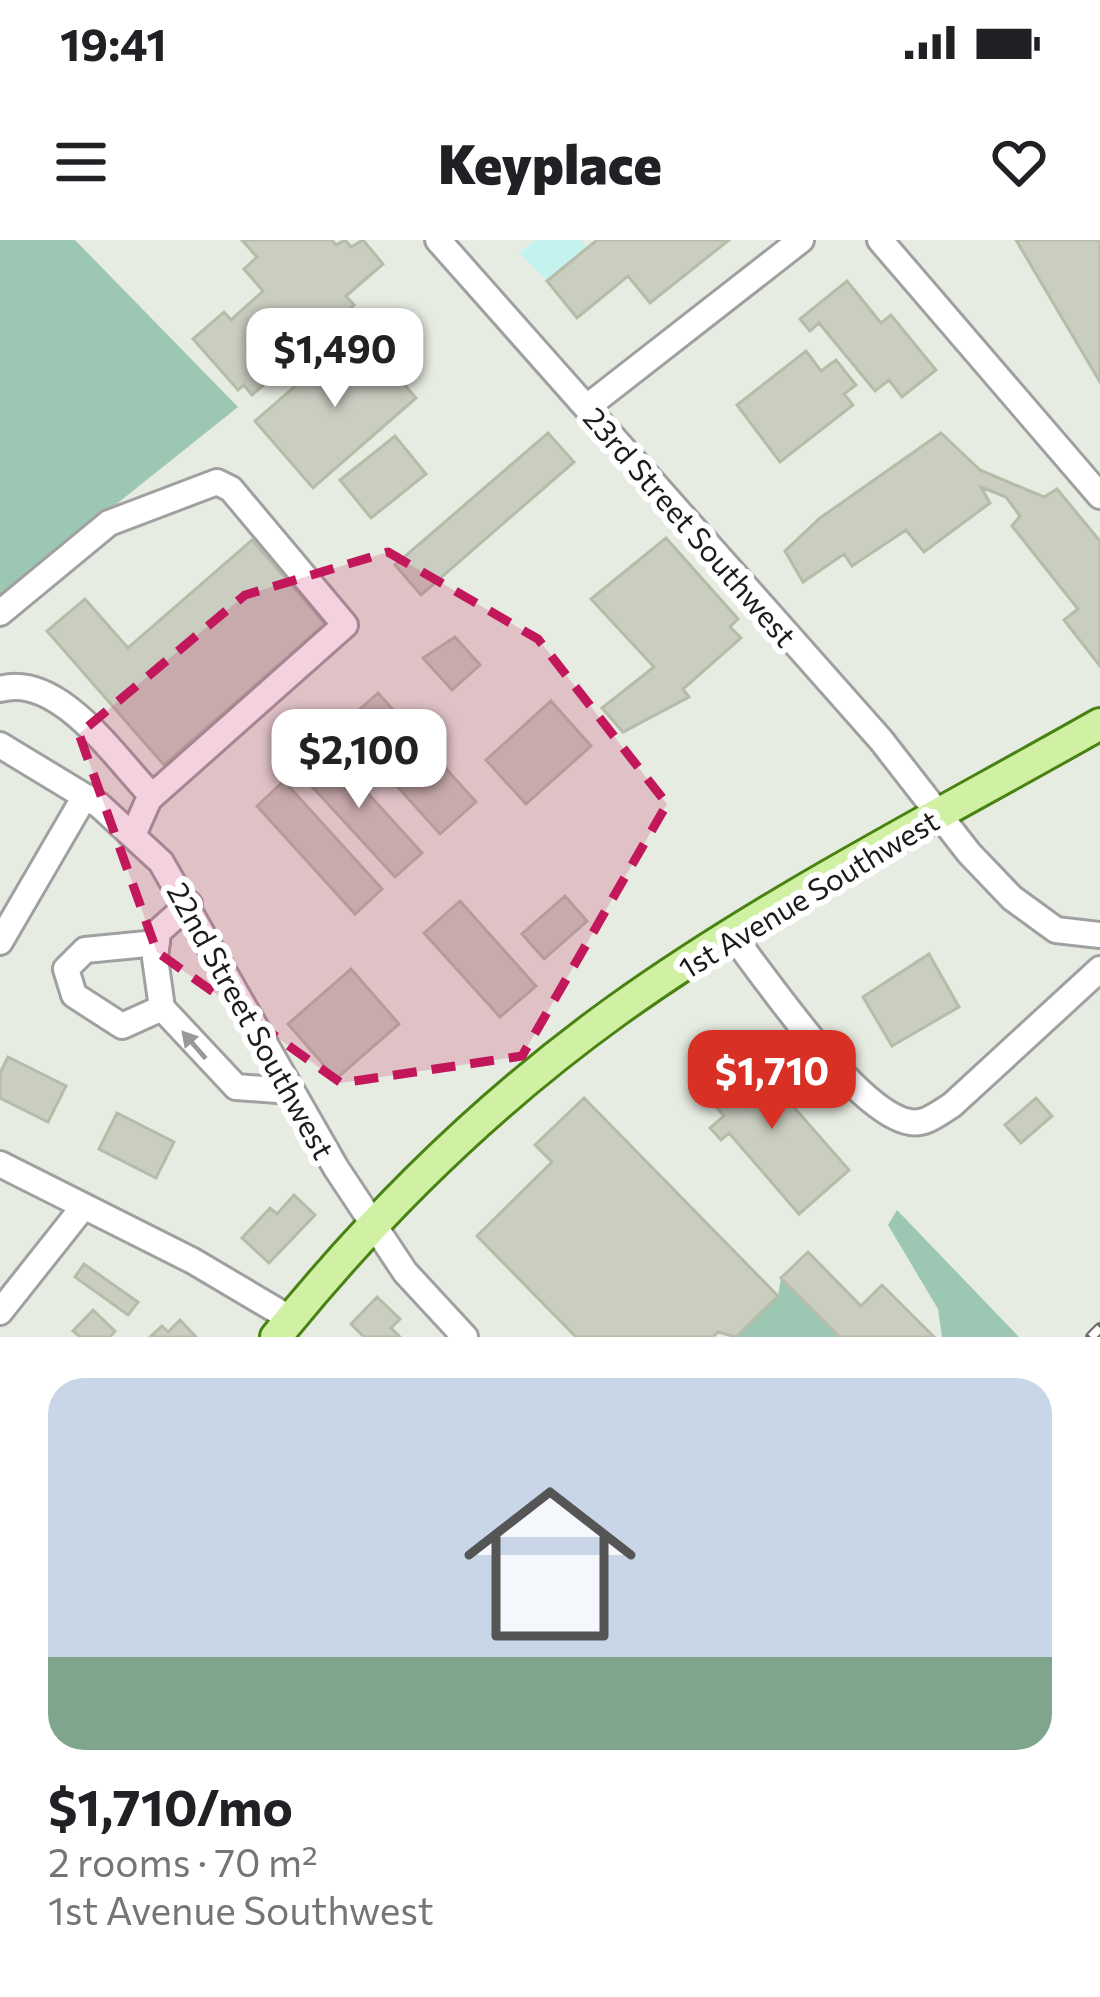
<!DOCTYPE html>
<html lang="en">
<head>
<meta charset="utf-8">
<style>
  :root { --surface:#fff; --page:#f2f2f2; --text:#202124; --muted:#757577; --line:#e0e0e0; --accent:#d93025 }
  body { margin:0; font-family:Commissioner,sans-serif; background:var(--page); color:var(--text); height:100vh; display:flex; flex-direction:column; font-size:45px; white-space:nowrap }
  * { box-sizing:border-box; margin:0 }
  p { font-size:39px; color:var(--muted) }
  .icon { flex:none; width:66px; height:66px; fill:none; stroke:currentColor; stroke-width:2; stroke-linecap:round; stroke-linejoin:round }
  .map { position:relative; height:1097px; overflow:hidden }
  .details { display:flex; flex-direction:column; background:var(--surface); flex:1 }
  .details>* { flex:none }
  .price { position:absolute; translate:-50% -102px; padding:0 27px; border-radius:24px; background:#fff; color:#222; font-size:39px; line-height:78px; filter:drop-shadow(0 3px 6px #0008) }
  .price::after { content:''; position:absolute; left:50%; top:72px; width:36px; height:27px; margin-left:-18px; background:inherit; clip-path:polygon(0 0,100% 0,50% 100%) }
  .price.active { background:var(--accent); color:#fff }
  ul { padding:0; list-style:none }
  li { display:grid; align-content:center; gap:24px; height:636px; padding:0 48px }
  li+li { border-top:3px solid var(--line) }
  li span { display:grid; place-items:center; height:372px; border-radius:36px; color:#555 }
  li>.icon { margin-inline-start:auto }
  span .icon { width:216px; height:216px; fill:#fffc; stroke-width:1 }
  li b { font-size:51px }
  .status { display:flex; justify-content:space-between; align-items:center; height:84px; padding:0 60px; background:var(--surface); direction:ltr }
  .status svg { height:33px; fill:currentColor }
  header { display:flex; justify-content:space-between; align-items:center; height:156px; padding:0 48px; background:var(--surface); font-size:54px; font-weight:800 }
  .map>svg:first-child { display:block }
  .forest { fill:#9cc7b3 }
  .park { fill:#c3f2ef }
  .building { fill:#cacec1; stroke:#b6bca7; stroke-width:3 }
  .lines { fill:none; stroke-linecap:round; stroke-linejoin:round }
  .minor-casing { stroke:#a0a0a0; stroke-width:30 }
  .major-casing { stroke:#488211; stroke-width:36 }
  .minor { stroke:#fff; stroke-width:24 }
  .major { stroke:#d0f0a3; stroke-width:30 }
  .rail-casing { stroke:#6a6a6a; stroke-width:12 }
  .rail { stroke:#fff; stroke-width:8; stroke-dasharray:22; stroke-linecap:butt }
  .oneway { fill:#999 }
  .marked { fill:#c2185b; fill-opacity:0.2; stroke:#c2185b; stroke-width:9; stroke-dasharray:24 15; stroke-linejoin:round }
  .labels { text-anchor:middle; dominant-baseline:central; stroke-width:12; stroke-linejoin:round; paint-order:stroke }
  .street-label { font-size:30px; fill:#1c1c1c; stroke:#fff }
</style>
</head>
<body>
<div class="status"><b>19:41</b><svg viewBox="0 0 49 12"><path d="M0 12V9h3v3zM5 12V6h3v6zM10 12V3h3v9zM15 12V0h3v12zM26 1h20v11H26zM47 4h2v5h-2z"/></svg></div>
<header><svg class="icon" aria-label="menu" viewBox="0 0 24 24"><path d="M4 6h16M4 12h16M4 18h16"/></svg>Keyplace<svg class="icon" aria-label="heart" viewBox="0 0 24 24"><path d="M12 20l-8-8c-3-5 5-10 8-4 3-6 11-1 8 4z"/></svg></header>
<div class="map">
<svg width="1100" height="1097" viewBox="0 0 1100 1097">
  <rect width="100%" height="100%" fill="#e7ece2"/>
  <path class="forest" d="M0 0H75L238 167 0 357Z
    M897 970 1019 1097H942L938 1069 888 985Z
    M781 1038 840 1097H736L778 1056Z"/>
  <path class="park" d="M536 0H581L588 8 547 41 519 13Z"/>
  <path class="building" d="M242 0H332L336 5 345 0 351 7 363 0 383 24 346 56 354 65 252 155 244 145 238 150 193 99 224 72 231 80 263 51 244 29 257 17Z
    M597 0H729L650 63 628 36 577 78 547 41Z
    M1016 0H1100V142Z
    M847 41 881 83 891 75 936 130 902 157 889 140 875 151 819 83 810 91 800 79Z
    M358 91 416 158 313 248 255 181Z
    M806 111 821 131 836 120 856 145 844 154 853 165 780 222 737 165Z
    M548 193 574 222 421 355 395 325Z
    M941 193 980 230 1044 257 1057 249 1100 301V426L1064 380 1078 369 1012 286 1020 276 1006 257 981 247 990 263 924 312 906 290 852 326 844 314 803 342 785 311 820 278Z
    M395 196 426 234 371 278 340 240Z
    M666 298 738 379 730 387 741 398 683 449 689 457 623 492 602 468 654 427 591 359Z
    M252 300 325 384 164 525 47 391 85 359 128 408Z
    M455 397 480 425 452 450 423 418Z
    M378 453 476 562 440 594 342 485Z
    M551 461 591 506 526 564 486 520Z
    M323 504 422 613 395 637 296 529Z
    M284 541 382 649 355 674 257 566Z
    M565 656 587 681 544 719 522 694Z
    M460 661 536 746 500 777 424 693Z
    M929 714 959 767 892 806 863 757Z
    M351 729 399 784 336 839 288 784Z
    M743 809 849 930 799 974 729 893 721 900 710 888 724 876 699 847Z
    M8 817 66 846 48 882 0 858V833Z
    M584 858 778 1056 736 1097 718 1092 713 1097H576L477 996 552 922 535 905Z
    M1036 858 1052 876 1021 903 1005 885Z
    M117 873 174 902 156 938 99 909Z
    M294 955 315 975 269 1023 242 998 270 968 277 974Z
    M808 1012 861 1066 882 1045 934 1097H840L781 1038Z
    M84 1024 138 1062 128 1075 75 1037Z
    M377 1057 400 1079 391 1088 400 1097H364L351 1084Z
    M93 1070 115 1091 110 1097H80L73 1091Z
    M180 1080 196 1097H150L162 1086 168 1092Z"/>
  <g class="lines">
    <g class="minor-casing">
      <path id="minor" d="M438 0 881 500 969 613 1012 658 1056 690 1100 695
        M880 0 1100 256
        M587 167 801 0
        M0 373 109 283 217 242 231 249 345 385 149 559 134 593
        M0 449C59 432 116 519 152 556
        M0 505 99 565 161 622 336 928 405 1032 465 1097
        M189 664 158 692 155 718 162 768 236 847 290 851
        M733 696C766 739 858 874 910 882 925 885 939 873 952 865L1100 729
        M0 702 85 556
        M157 703 85 710 66 729 74 755 122 786 162 768
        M0 924 193 1021 291 1079
        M0 1072 84 966"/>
    </g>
    <g class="major-casing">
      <path id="major" d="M276 1097C376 973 487 864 616 771 768 662 938 576 1100 484"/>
    </g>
    <use href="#minor" class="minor"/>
    <use href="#major" class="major"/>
    <g class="rail-casing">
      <path id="rail" d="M1091 1097 1100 1088"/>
    </g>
    <use href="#rail" class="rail"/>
  </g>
  <defs><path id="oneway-solid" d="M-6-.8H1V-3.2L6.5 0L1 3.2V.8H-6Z" transform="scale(3)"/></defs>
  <use class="oneway" href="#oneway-solid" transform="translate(194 805) rotate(-131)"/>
  <path class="marked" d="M388 312 538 399 667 564 522 816 341 843 157 712 79 494 245 355Z"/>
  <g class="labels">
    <g class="street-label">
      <text transform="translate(691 286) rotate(49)">23rd Street Southwest</text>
      <text transform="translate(808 653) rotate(-31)">1st Avenue Southwest</text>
      <text transform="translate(252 780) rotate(61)">22nd Street Southwest</text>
    </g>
  </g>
</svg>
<b class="price" style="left:335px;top:170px">$1,490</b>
<b class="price" style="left:359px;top:571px">$2,100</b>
<b class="price active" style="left:772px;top:892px">$1,710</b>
</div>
<section class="details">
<ul>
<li><span style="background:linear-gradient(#c9d6e8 75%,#7fa58c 0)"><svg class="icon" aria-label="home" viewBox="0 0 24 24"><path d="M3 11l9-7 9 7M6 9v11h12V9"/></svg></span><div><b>$1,710/mo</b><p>2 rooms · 70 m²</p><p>1st Avenue Southwest</p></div></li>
</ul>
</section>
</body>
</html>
